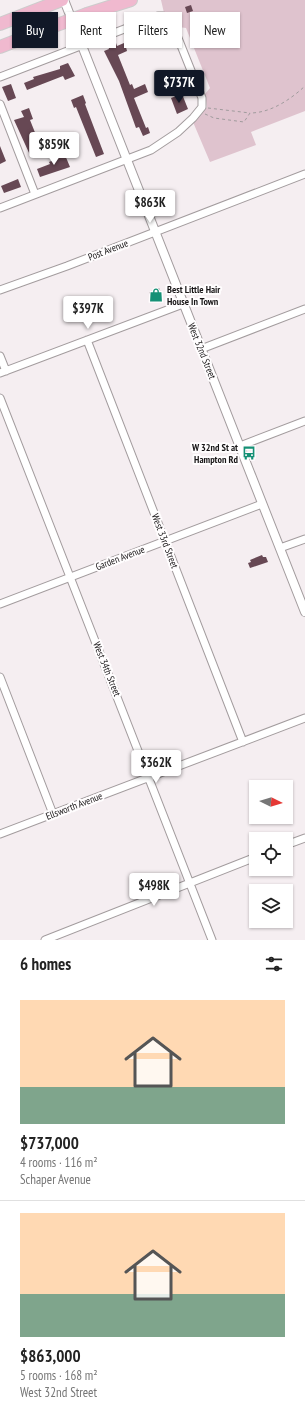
<!DOCTYPE html>
<html lang="en">
<head>
<meta charset="utf-8">
<style>
  :root { --surface:#fff; --page:#f6f6f6; --text:#222; --muted:#767676; --line:#e0e0e0; --accent:#111827 }
  body { margin:0; font-family:"PT Sans Narrow",sans-serif; background:var(--page); color:var(--text); height:100vh; display:flex; flex-direction:column; font-size:15px; white-space:nowrap }
  * { box-sizing:border-box; margin:0 }
  p { font-size:13px; color:var(--muted) }
  .icon { flex:none; width:22px; height:22px; fill:none; stroke:currentColor; stroke-width:2; stroke-linecap:round; stroke-linejoin:round }
  .map { position:relative; height:940px; overflow:hidden }
  .sheet { display:flex; flex-direction:column; background:var(--surface); flex:1 }
  .sheet>* { flex:none }
  .banner { position:absolute; left:12px; top:12px; width:281px; height:36px; display:flex; gap:8px }
  .needle { width:26px; rotate:95deg }
  .fabs { position:absolute; left:249px; top:780px; display:grid; gap:8px }
  .fabs a { display:grid; place-items:center; width:44px; height:44px; border-radius:0px; background:var(--surface); box-shadow:0 1px 3px #0004; font-size:20px }
  .price { position:absolute; translate:-50% -34px; padding:0 9px; border-radius:4px; background:#fff; color:#222; font-size:13px; line-height:26px; filter:drop-shadow(0 1px 2px #0008) }
  .price::after { content:''; position:absolute; left:50%; top:24px; width:12px; height:9px; margin-left:-6px; background:inherit; clip-path:polygon(0 0,100% 0,50% 100%) }
  .price.on { background:var(--accent); color:#fff }
  ul { padding:0; list-style:none }
  li { display:grid; align-content:center; gap:8px; height:212px; padding:0 20px }
  li+li { border-top:1px solid var(--line) }
  li span { display:grid; place-items:center; height:124px; border-radius:0px; color:#555 }
  li>.icon { margin-inline-start:auto }
  span .icon { width:72px; height:72px; fill:#fffc; stroke-width:1 }
  li b { font-size:17px }
  h2 { display:flex; justify-content:space-between; align-items:center; height:48px; padding:0 20px; font-size:17px }
  .tag { padding:0 14px; border-radius:0px; background:var(--surface); box-shadow:0 1px 3px #0004; font-size:14px; line-height:36px }
  .tag.on { background:var(--accent); color:#fff }
  .map>svg:first-child { display:block }
  .green { fill:#dfc3ce }
  .building { fill:#674854 }
  .lines { fill:none; stroke-linecap:round; stroke-linejoin:round }
  .minor-casing { stroke:#a39c9e; stroke-width:9 }
  .tertiary-casing { stroke:#a39c9e; stroke-width:10 }
  .motorway-casing { stroke:#ccc; stroke-width:14 }
  .path { stroke:#a09b9d; stroke-width:1; stroke-dasharray:3 3; stroke-linecap:butt }
  .minor { stroke:#fff; stroke-width:7 }
  .tertiary { stroke:#fff; stroke-width:8 }
  .motorway { stroke:#f0b9cf; stroke-width:12 }
  .motorway-bridge-casing { stroke:#ccc; stroke-width:14; stroke-linecap:butt }
  .motorway-bridge { stroke:#f0b9cf; stroke-width:12 }
  .labels { text-anchor:middle; dominant-baseline:central; stroke-width:4; stroke-linejoin:round; paint-order:stroke }
  .street-label { font-size:10px; fill:#181617; stroke:#fffdfe }
  .poi-label { font-size:10px; font-weight:bold; fill:#181617; stroke:#fffdfe; text-anchor:start }
</style>
</head>
<body>
<div class="map">
<svg width="305" height="940" viewBox="0 0 305 940">
  <rect width="100%" height="100%" fill="#f5eef1"/>
  <path class="green" d="M161 0H305V111L251 132 256 145 210 162 193 122 207 107 205 94 210 88 186 28 178 27 169 15 164 13Z"/>
  <path class="building" d="M191 5 193 11 187 13 185 7Z
    M116 43 117 46 124 43 126 47 127 51 118 55 130 85 132 84 134 89 145 84 148 92 134 98 146 128 148 127 150 133 143 136 139 127 136 128 119 81 104 51 109 49 108 46Z
    M68 63 75 76 65 80 63 76 27 90 24 83 34 79 33 77 60 69V66Z
    M11 84 16 98 8 101 2 87Z
    M182 94 188 109 177 114 171 98Z
    M83 95 86 103 85 104 104 154 96 157 76 107 74 108 71 100Z
    M29 108 33 119 30 120 36 135 44 133 46 139 34 144 37 153 30 155 14 120 24 117 21 111Z
    M0 146 6 161 0 164Z
    M65 155 70 167 40 177 37 169 50 164 49 162Z
    M18 179 21 187 4 193 1 186Z
    M159 288 163 298 153 302 149 292Z
    M262 555 263 557H266L268 562 250 568 248 563 251 562 250 560Z"/>
  <g class="lines">
    <g class="minor-casing">
      <path id="minor" d="M0 77 158 16H163L172 23 202 98V107L193 118 178 132 151 150 0 208
        M0 104 35 194
        M0 290 67 266 305 174
        M87 340 243 742
        M201 349 305 309
        M0 356 6 371
        M0 373 183 304
        M0 398 212 940
        M240 446 305 421
        M280 548 305 539
        M0 604 262 504
        M0 677 53 814
        M0 834 305 718
        M286 845 305 838
        M45 940 256 857"/>
    </g>
    <g class="tertiary-casing">
      <path id="tertiary" d="M64 0 305 612"/>
    </g>
    <g class="motorway-casing">
      <path id="motorway" d="M87 14 131 0
        M0 24 62 0
        M0 47 54 26"/>
    </g>
    <path class="path" d="M208 108 250 113
      M205 114 214 118 244 122 250 113C271 113 291 99 305 86"/>
    <use href="#minor" class="minor"/>
    <use href="#tertiary" class="tertiary"/>
    <use href="#motorway" class="motorway"/>
    <g class="motorway-bridge-casing">
      <path id="motorway-bridge" d="M54 26 87 14"/>
    </g>
    <use href="#motorway-bridge" class="motorway-bridge"/>
  </g>
  <defs>
    <g id="shop-bare" transform="scale(1.08)"><path d="M-5-2.5h2.3a2.7 3.5 0 0 1 5.4 0H5L5.5 6h-11ZM-1.5-2.5h3a1.5 2.3 0 0 0-3 0Z" fill="#159075" stroke="#fffdfe" stroke-width="2.5" paint-order="stroke"/></g>
    <g id="bus-bare" transform="scale(1.08)"><path d="M-5-6H5V4H4V6H2V4H-2V6H-4V4H-5ZM-3.5-4V0h7V-4ZM-3.5 1.2v1.5H-2V1.2ZM2 1.2v1.5H3.5V1.2Z" fill="#159075" stroke="#fffdfe" stroke-width="2.5" paint-order="stroke"/></g>
  </defs>
  <g fill-rule="evenodd">
    <use href="#shop-bare" x="156" y="295"/>
    <use href="#bus-bare" x="249" y="453"/>
  </g>
  <g class="labels">
    <g class="street-label">
      <text transform="translate(108 250) rotate(-21)">Post Avenue</text>
      <text transform="translate(202 351) rotate(68)">West 32nd Street</text>
      <text transform="translate(165 541) rotate(69)">West 33rd Street</text>
      <text transform="translate(120 558) rotate(-21)">Garden Avenue</text>
      <text transform="translate(107 669) rotate(68)">West 34th Street</text>
      <text transform="translate(74 806) rotate(-21)">Ellsworth Avenue</text>
    </g>
    <g class="poi-label">
      <text x="167" y="289">Best Little Hair<tspan x="167" dy="12">House In Town</tspan></text>
      <text x="238" y="447" text-anchor="end">W 32nd St at<tspan x="238" dy="12">Hampton Rd</tspan></text>
    </g>
  </g>
</svg>
<div class="fabs">
<a><svg class="needle" viewBox="-14 -14 28 28"><path d="M0-13l5 13h-10z" fill="#e53935"/><path d="M0 13l5-13h-10z" fill="#767676"/></svg></a>
<a><svg class="icon" aria-label="locate" viewBox="0 0 24 24"><circle cx="12" cy="12" r="6"/><path d="M12 2v4M12 18v4M2 12h4M18 12h4"/></svg></a>
<a><svg class="icon" aria-label="layers" viewBox="0 0 24 24"><path d="M12 4l9 5-9 5-9-5zM3 14l9 5 9-5"/></svg></a>
</div>
<b class="price on" style="left:179px;top:104px">$737K</b>
<b class="price" style="left:54px;top:166px">$859K</b>
<b class="price" style="left:150px;top:224px">$863K</b>
<b class="price" style="left:88px;top:330px">$397K</b>
<b class="price" style="left:156px;top:784px">$362K</b>
<b class="price" style="left:154px;top:907px">$498K</b>
<div class="banner">
<a class="tag on">Buy</a>
<a class="tag">Rent</a>
<a class="tag">Filters</a>
<a class="tag">New</a>
</div>
</div>
<section class="sheet">
<h2>6 homes<svg class="icon" aria-label="filters" viewBox="0 0 24 24"><path d="M4 7h16M4 17h16"/><circle cx="9" cy="7" r="2"/><circle cx="15" cy="17" r="2"/></svg></h2>
<ul>
<li><span style="background:linear-gradient(#ffd9b3 70%,#7fa58c 0)"><svg class="icon" aria-label="home" viewBox="0 0 24 24"><path d="M3 11l9-7 9 7M6 9v11h12V9"/></svg></span><div><b>$737,000</b><p>4 rooms · 116 m²</p><p>Schaper Avenue</p></div></li>
<li><span style="background:linear-gradient(#ffd9b3 65%,#7fa58c 0)"><svg class="icon" aria-label="home" viewBox="0 0 24 24"><path d="M3 11l9-7 9 7M6 9v11h12V9"/></svg></span><div><b>$863,000</b><p>5 rooms · 168 m²</p><p>West 32nd Street</p></div></li>
</ul>
</section>
</body>
</html>
